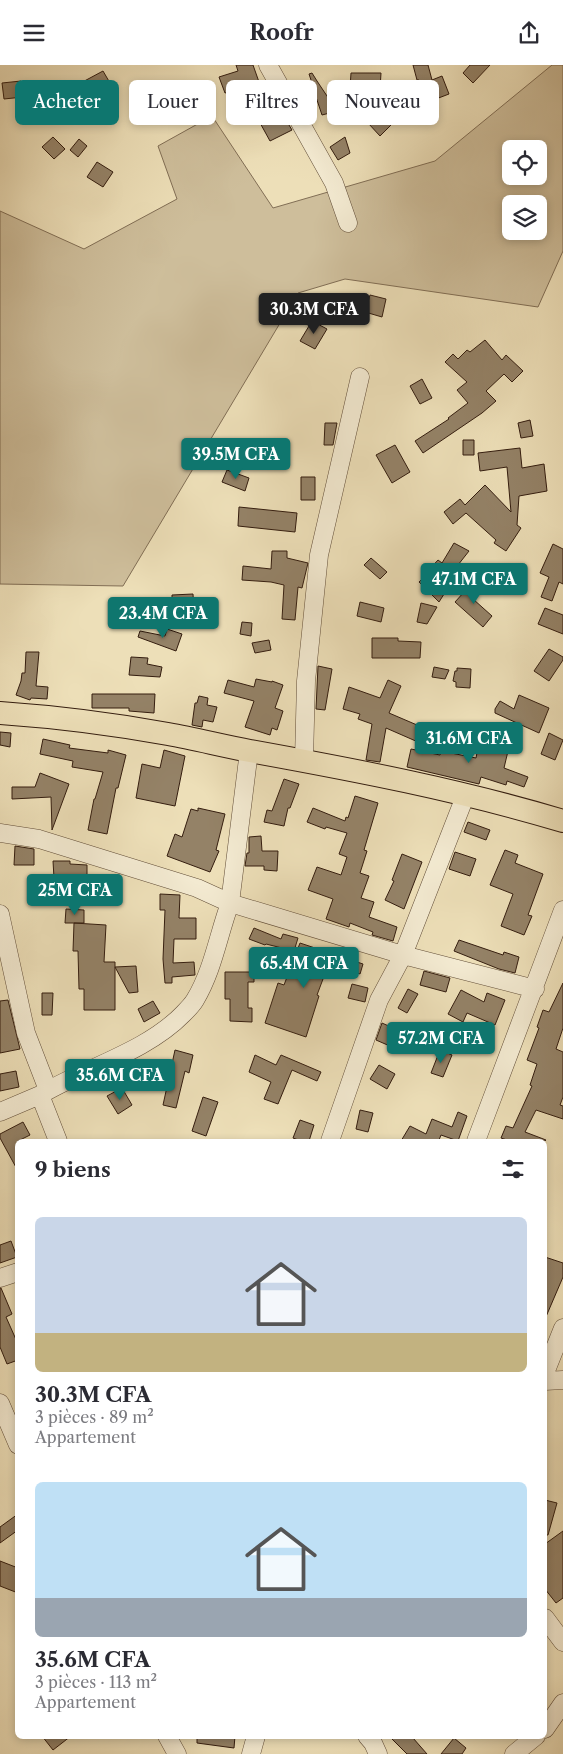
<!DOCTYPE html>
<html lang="fr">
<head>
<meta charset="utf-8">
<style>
  :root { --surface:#fff; --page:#f2f2f3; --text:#2b2b33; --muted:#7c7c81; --accent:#0f766e }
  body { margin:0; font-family:"Libre Caslon Text",serif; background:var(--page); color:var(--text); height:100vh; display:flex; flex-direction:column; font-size:19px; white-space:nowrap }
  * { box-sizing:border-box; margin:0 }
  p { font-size:16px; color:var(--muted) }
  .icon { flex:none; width:28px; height:28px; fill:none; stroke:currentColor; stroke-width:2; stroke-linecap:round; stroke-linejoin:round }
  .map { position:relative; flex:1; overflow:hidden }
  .sheet { position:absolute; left:15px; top:1074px; width:532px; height:600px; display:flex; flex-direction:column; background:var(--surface); border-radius:8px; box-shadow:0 2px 8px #0003 }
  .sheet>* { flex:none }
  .banner { position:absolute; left:15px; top:15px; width:534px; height:45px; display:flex; gap:10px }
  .buttons { position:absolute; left:502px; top:75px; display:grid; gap:10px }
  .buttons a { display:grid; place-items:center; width:45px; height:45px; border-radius:8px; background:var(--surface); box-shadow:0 2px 8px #0003; font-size:25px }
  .price { position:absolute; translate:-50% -42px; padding:0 11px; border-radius:5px; background:var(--accent); color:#fff; font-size:16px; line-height:32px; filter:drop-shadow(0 1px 2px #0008) }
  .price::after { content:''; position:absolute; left:50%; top:30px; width:15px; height:11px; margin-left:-8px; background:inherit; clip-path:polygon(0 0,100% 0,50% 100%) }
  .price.active { background:#222; color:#fff }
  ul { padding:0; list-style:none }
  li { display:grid; align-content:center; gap:10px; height:265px; padding:0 20px }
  li span { display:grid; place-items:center; height:155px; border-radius:8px; color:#555 }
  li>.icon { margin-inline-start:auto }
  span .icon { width:90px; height:90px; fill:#fffc; stroke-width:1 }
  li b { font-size:21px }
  h2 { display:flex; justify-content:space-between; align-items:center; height:60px; padding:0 20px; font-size:21px }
  .tag { padding:0 18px; border-radius:8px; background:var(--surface); box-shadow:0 2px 8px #0003; font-size:18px; line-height:45px }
  .tag.active { background:var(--accent); color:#fff }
  header { display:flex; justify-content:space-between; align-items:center; height:65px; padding:0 20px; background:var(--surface); font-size:22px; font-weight:700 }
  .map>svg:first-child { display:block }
  .green { fill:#cebe9b; stroke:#816e55; fill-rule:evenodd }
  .building { fill:#948267; stroke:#341d0f }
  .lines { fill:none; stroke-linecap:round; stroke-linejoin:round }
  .minor-casing { stroke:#624e39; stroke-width:19 }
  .major-casing { stroke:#341d0f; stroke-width:24 }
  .minor { stroke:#f3ead1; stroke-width:18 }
  .major { stroke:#eddfb8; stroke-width:22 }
</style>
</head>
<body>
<header><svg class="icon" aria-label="menu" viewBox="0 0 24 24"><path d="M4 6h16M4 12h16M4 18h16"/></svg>Roofr<svg class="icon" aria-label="share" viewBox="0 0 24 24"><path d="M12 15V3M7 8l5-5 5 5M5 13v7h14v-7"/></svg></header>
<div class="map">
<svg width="563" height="1689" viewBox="0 0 563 1689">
  <rect width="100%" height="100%" fill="#eddfb8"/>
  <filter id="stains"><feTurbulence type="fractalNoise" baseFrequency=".004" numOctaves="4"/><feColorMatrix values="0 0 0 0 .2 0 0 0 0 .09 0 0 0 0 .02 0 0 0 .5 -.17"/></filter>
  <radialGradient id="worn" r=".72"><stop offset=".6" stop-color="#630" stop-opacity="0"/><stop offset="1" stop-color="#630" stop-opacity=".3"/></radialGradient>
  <path class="green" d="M552 0H563V186L538 242 345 214 298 228 123 521 0 519V146L84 184 177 134 158 81 212 51 273 143 435 96ZM511 84H539V111H511ZM511 139H539V166H511Z"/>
  <path class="building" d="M236 0H253L259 17 262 16 267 34H265L278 59 286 55 292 65 270 76 259 56 257 57 245 22 225 28 219 12 238 6Z
    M413 0H428L432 15 442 11 449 29 428 37 419 15H417Z
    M470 0H490L473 18 463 8Z
    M103 6 110 18 78 35 80 37 56 49 49 35Z
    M312 8 317 16 337 46 322 50 316 32 306 36 302 20 312 18 309 9Z
    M351 8H381L380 24 350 23Z
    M21 16 23 32 4 34 2 18Z
    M197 30 203 47 191 51 184 34Z
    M379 48 391 60 380 71 368 58Z
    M53 72 65 84 54 94 42 82Z
    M345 72 350 88 338 95 330 82Z
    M79 74 87 81 78 92 70 85Z
    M97 97 113 107 103 122 87 112Z
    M370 230 386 234 382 252 365 247Z
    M312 256 327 264 315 284 300 276Z
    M485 275 502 295 506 290 523 306 512 317 504 309 486 326 496 336 482 348 423 388 415 376 449 354 448 353 468 338 457 325 467 317 445 297 453 289 458 294 467 285 470 287Z
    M422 314 432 333 420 339 410 321Z
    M530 355 533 371 521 373 518 358Z
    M325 358H337L333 380H324Z
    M463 375H474V390H463Z
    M395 380 410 407 392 418 376 390Z
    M520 383 522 403 544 399 547 426 519 431 517 460 521 463 506 486 494 478 496 475 466 448 453 459 444 447 460 434 465 440 485 420 511 447 507 402 480 406 478 388Z
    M227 405 249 413 245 426 222 417Z
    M301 412H315V435H301Z
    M239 442 297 448 295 467 238 461Z
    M454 478 469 486 447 514 451 518 439 537 419 517 427 509 426 508 438 495 442 498Z
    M553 479 563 484V519L559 517 552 536 541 532 549 512 540 508Z
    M272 486H287V493L308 498 302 523 298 522 295 555 282 554 284 520 271 517 242 515 243 501 271 504Z
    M371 493 387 507 380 514 364 500Z
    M474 516 483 524 473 534 492 551 483 562 455 537Z
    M193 529 194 547 172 548V530Z
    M360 537 384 543 381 557 357 551Z
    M421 538 437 542 427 559 417 557Z
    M545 543 563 550V569L538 559Z
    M242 557 252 558 251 571 240 569Z
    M167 564 182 569 176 586 138 572 140 566 165 571Z
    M372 573H398V576L421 577 420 593H372Z
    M269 575 271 585 255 588 252 578Z
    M549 584 563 592V595L549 616 534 606Z
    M26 587H39L36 621 48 622 47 634 31 633 30 635 16 630 21 616 22 608H25Z
    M131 592 148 593 147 599 162 602 160 612 129 610Z
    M318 601 332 604 325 645 316 644Z
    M434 602 449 605 445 614 432 612Z
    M457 603 471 604 470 623 456 622V617L453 616 455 606H457Z
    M256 614 272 617V616L283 620 275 643 283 646 277 665 272 663 270 670 245 662 254 636 224 628 228 615 254 622Z
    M388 615 401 621 389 648 424 663 418 677 386 663 380 697 366 695 372 659 358 654 360 649 343 644 349 622 380 633Z
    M92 629H155L154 648 129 646V643H92Z
    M519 630 549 643 539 668 495 648V644L500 636 514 644Z
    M199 631 208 633 207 640 217 642 213 657 203 655 202 662 192 660 195 638H197Z
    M482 662 493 665 488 682 508 686 504 703 528 712 524 722 507 716 506 720 481 712 479 719 407 702 411 684 440 690 441 686 476 693Z
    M0 667 11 668 10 682 0 680Z
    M549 668 563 675 555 695 541 689Z
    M43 674 70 680 69 683 108 688V685L126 690 118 723H116L107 769 88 765 94 734H95L103 707 72 702 73 696 40 689Z
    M164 685 185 691 175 741 136 733 142 699 160 703Z
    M40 708 69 719 52 765 51 732 12 734V722H35Z
    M284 714 299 719 290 743H288L284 761 264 757 267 745 272 746Z
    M355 731 378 738 364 785 367 786 360 808 369 811 361 833 374 837 369 852 397 862 393 876 372 870 373 867 350 858 349 862 326 854 333 834 308 825 317 802 341 810 347 792 339 789 347 768 326 762 325 764 307 757 313 743 345 756 346 752 348 753Z
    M198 743 225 749 216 785 219 786 210 807 167 791 175 769 182 772 191 744 198 746Z
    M468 757 490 765 486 775 464 767Z
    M261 771 262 786H278L277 806 264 805V801H245L247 788H249V772Z
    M15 781 34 784V800H14Z
    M505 785 518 790 515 798 543 809 528 850 532 851 524 870 501 861 513 829 490 820Z
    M455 787 476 794 470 811 449 804Z
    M402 789 422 797 404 844 385 835 394 816 392 815Z
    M53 796H70V799L87 800V822H77V812L54 813Z
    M160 829 180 830 179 853H196V874H174L173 898 194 897 195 910 172 912V918H165L163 894 165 845H160Z
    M66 844 84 845V858H65Z
    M74 858 106 860 104 897H115V945H84V924H79L78 886H73Z
    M254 863 281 874 283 869 298 873 294 886 266 879 265 880 249 874Z
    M459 875 503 890 504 887 519 892 515 908 499 904 454 886Z
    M300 878 363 899 360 909 329 898 317 930 319 931 306 972 265 958 278 918 284 920Z
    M136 901 138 927 129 928 115 902Z
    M424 906 450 913 446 927 420 920Z
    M225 907H254V917H248V943H252V957L230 956V934H225Z
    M563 918V963L556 984 563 987V1032L560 1040 563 1041V1054L536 1045 525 1067 546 1075 545 1076H510L501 1073 506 1061 513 1063 532 1021 530 1020 537 999 527 995 539 963 537 962 543 945 549 947Z
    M352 919 368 923 365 937 348 933Z
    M408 924 418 929 407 948 398 943Z
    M461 925 484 937 487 928 505 935 495 960 467 948 463 957 448 949Z
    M42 928H53L52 950H42Z
    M8 935 20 984 0 988V936Z
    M153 936 160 948 144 957 138 944Z
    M382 958 413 972 406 988 376 975Z
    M175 985 193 990 189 1008 185 1006 176 1043 163 1040Z
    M440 985 452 990 443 1012 431 1008Z
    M255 990 276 1000 281 990 321 1007 317 1016 292 1005 278 1039 264 1034 271 1017 249 1007Z
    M379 1000 395 1009 387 1024 370 1014Z
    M16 1006 19 1022 0 1026V1009Z
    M122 1023 132 1040 118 1049 107 1031Z
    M203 1032 218 1037 206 1071 192 1066Z
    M360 1045 373 1048 368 1067 356 1064Z
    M458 1047 467 1051 458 1076 441 1070 439 1075 441 1076H401L410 1061 426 1069 432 1054 452 1062Z
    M300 1055 314 1060 309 1076H301L293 1073Z
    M23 1057 30 1070 18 1076V1106L0 1073V1069Z
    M11 1176 17 1192 0 1198V1180Z
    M545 1192 563 1198V1212L545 1254Z
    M0 1223H1L12 1249 6 1252 18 1279V1295L7 1299 0 1282Z
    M545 1435 557 1438 548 1470H545Z
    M18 1449V1465L0 1478V1462Z
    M563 1466V1533L556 1538 545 1524V1479Z
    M0 1496 18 1503V1528L0 1521Z
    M42 1671H71L53 1685Z
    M197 1671H235L234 1683 197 1678Z
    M389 1671H415L413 1673 427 1689H407Z
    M454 1673 466 1683 462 1689H441Z"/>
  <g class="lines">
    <g class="minor-casing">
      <path id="minor" d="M268 0 334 118 348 158
        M249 686 230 838 403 890 535 924
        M304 695 306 616 319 490 360 312
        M0 768 39 774 197 823 230 838C218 871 213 905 195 935 192 940 187 945 183 949 146 987 85 1003 40 1030L58 1076
        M0 849 26 968 48 1025
        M0 1047 40 1030
        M330 1076 379 935 403 890 466 729
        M476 1076 563 845
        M0 1213 18 1207
        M545 1308 563 1263
        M545 1316 563 1315
        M0 1338 18 1380
        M545 1553 563 1577
        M545 1664 563 1638
        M167 1671 177 1689
        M367 1671 373 1678 378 1689
        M251 1689 256 1671
        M514 1689 536 1671"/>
    </g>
    <g class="major-casing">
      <path id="major" d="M0 648C57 652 113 659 168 669 196 674 223 681 250 686 355 705 460 725 563 756"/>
    </g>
    <use href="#minor" class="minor"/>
    <use href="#major" class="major"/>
  </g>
  <rect width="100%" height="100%" filter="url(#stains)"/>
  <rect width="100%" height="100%" fill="url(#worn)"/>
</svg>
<div class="buttons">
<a><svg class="icon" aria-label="locate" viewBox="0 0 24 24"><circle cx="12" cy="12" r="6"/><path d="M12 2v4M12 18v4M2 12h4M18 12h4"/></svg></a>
<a><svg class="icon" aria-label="layers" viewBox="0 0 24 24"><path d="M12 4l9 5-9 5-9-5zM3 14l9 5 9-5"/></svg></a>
</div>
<b class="price active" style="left:314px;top:270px">30.3M CFA</b>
<b class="price" style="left:236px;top:415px">39.5M CFA</b>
<b class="price" style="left:474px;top:540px">47.1M CFA</b>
<b class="price" style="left:163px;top:574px">23.4M CFA</b>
<b class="price" style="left:469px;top:699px">31.6M CFA</b>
<b class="price" style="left:75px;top:851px">25M CFA</b>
<b class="price" style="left:304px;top:924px">65.4M CFA</b>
<b class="price" style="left:441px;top:999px">57.2M CFA</b>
<b class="price" style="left:120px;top:1036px">35.6M CFA</b>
<div class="banner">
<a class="tag active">Acheter</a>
<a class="tag">Louer</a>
<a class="tag">Filtres</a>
<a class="tag">Nouveau</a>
</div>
<section class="sheet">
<h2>9 biens<svg class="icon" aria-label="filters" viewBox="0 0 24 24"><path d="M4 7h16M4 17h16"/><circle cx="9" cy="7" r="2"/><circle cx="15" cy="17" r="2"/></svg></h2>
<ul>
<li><span style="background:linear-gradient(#c9d6e8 75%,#c2b280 0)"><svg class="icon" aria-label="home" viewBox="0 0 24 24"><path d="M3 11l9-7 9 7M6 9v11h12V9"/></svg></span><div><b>30.3M CFA</b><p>3 pièces · 89 m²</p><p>Appartement</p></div></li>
<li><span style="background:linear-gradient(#bfe0f5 75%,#9aa5b1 0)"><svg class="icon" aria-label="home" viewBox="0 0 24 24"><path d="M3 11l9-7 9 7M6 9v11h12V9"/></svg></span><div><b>35.6M CFA</b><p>3 pièces · 113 m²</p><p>Appartement</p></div></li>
</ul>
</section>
</div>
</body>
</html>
